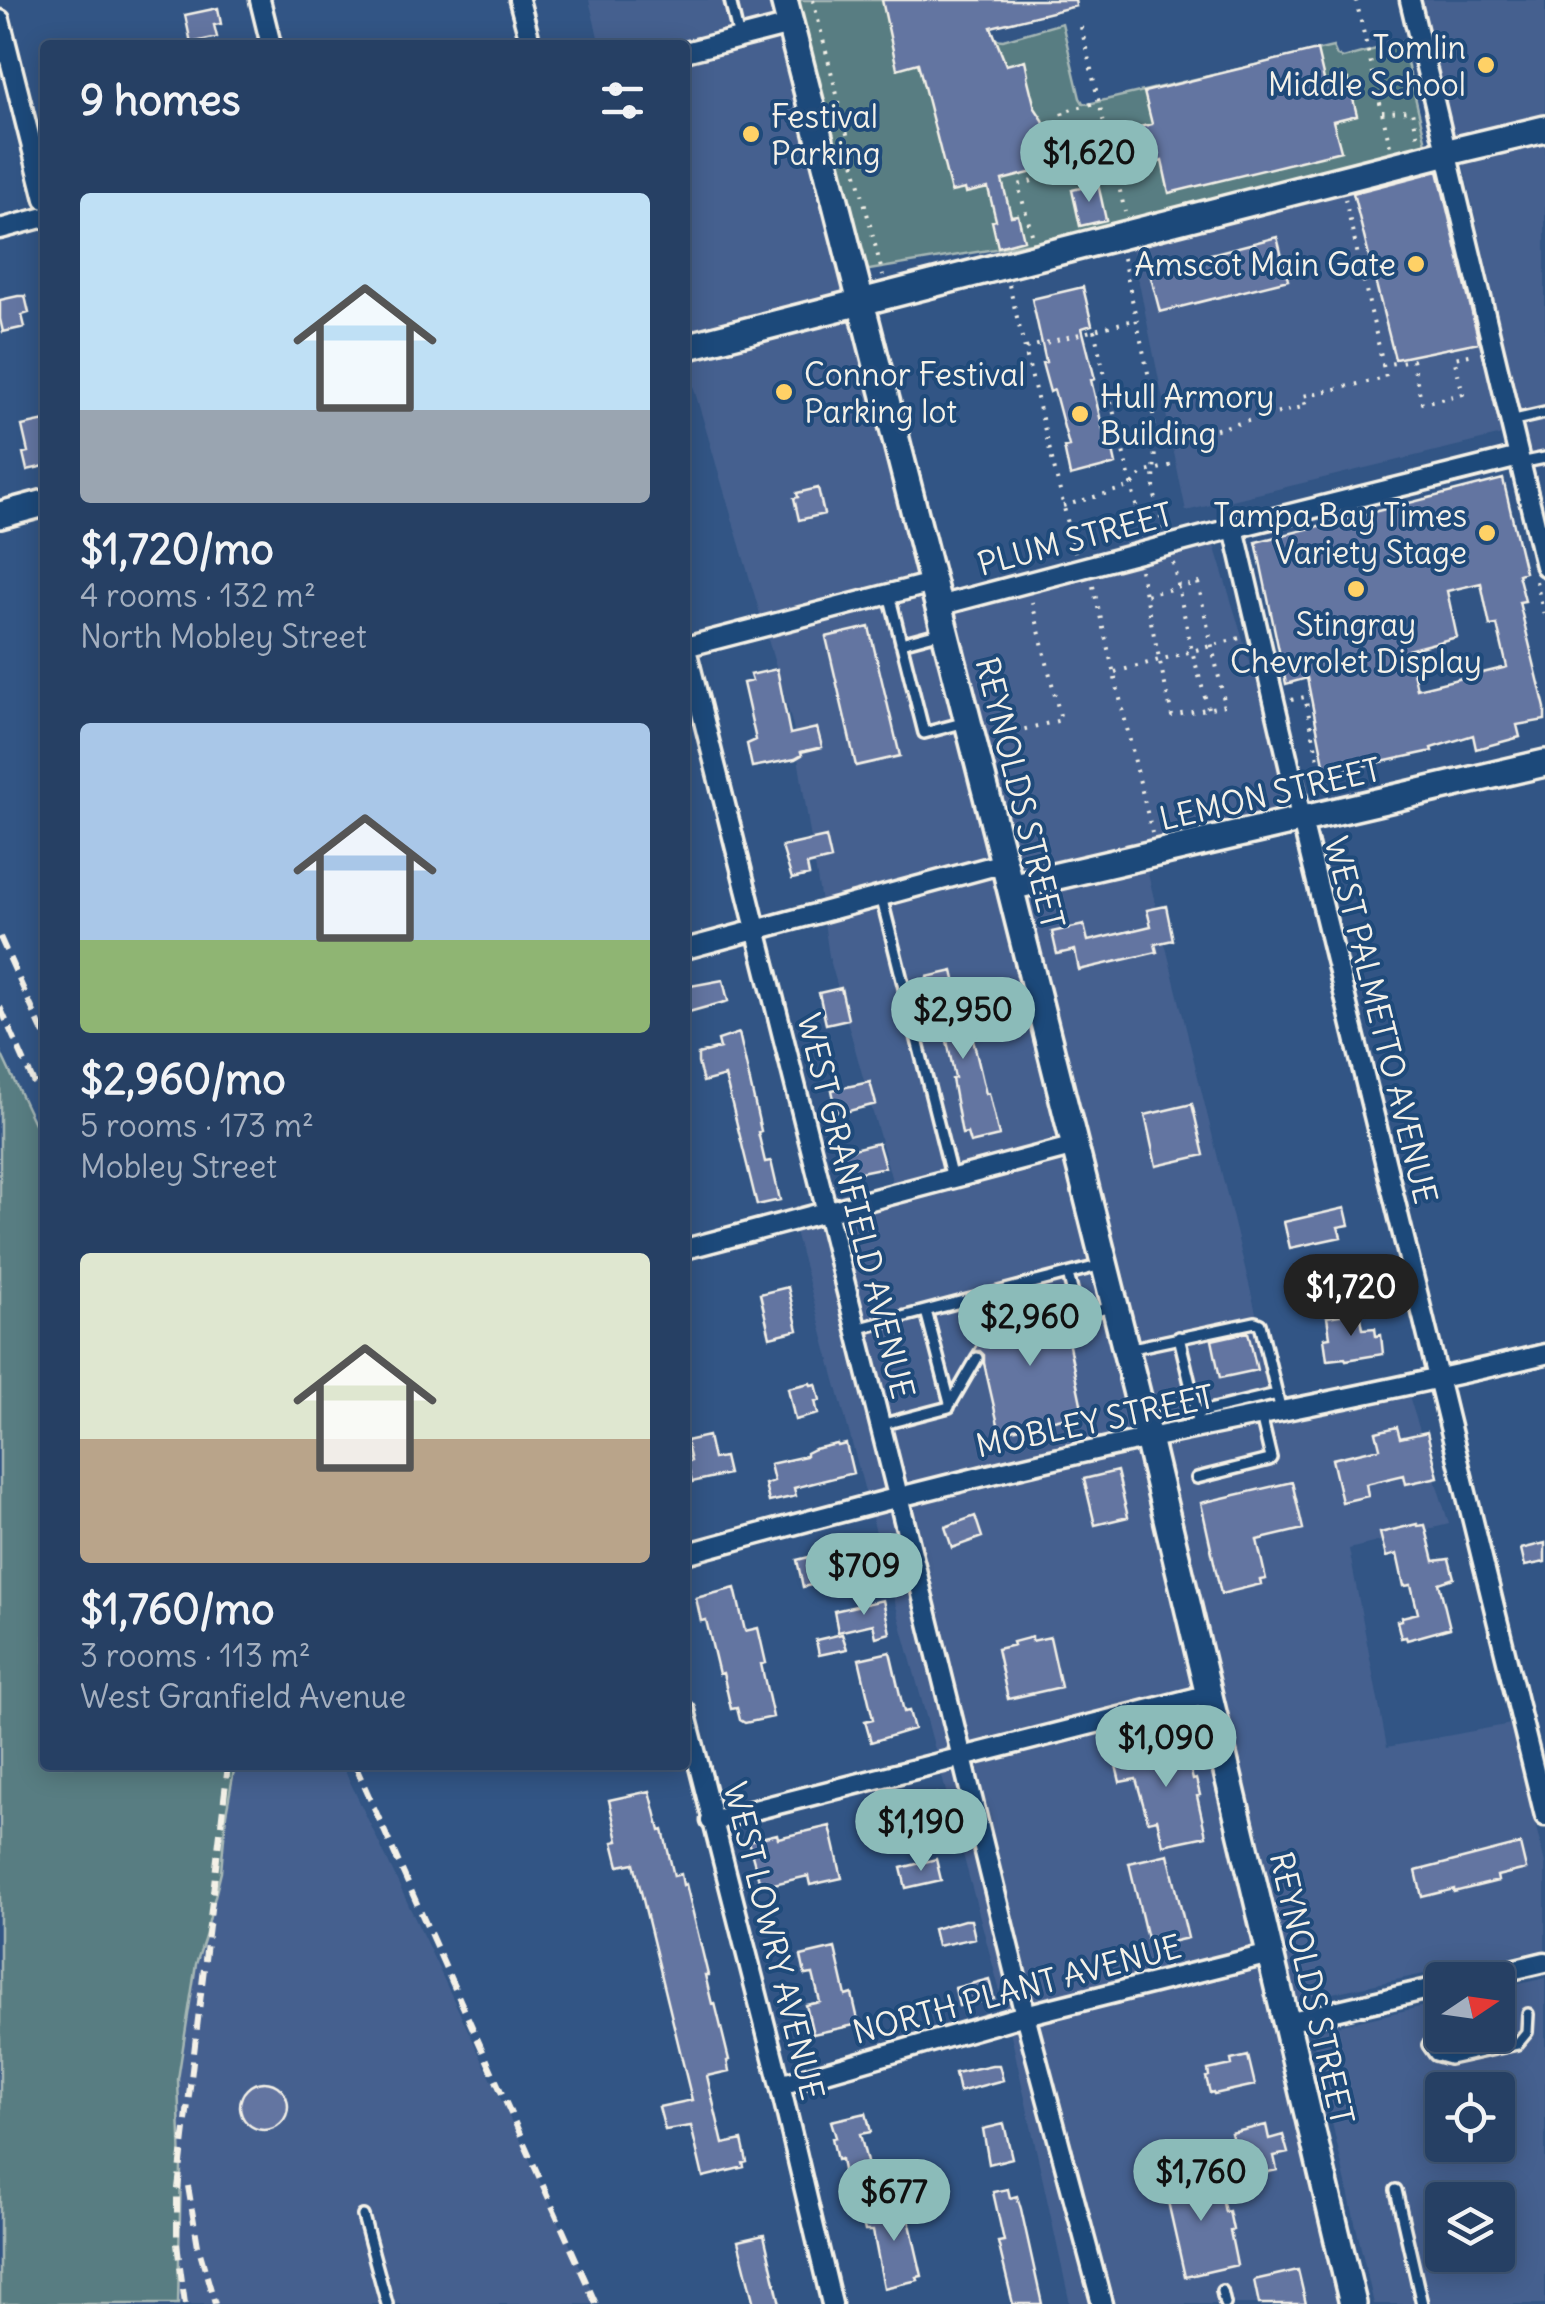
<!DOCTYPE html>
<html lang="en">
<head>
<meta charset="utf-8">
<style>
  :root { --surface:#264064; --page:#2e476a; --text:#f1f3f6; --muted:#a4afbf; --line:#425978; --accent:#8bbbb9 }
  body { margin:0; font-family:Delius,sans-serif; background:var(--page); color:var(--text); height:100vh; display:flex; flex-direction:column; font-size:38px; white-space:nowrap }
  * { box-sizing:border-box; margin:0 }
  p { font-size:32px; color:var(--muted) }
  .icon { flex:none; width:55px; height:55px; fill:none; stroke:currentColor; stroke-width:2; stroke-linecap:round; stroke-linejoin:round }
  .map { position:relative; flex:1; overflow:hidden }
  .drawer { position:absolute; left:40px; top:40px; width:650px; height:1730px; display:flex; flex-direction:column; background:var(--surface); border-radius:10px; box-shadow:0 5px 25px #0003,0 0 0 2px var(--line) }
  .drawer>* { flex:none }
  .needle { width:65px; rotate:77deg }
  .fabs { position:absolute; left:1425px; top:1962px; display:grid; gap:20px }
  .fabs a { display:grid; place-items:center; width:90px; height:90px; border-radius:10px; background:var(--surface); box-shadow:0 5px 25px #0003,0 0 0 2px var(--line); font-size:50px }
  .price { position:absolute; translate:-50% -85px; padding:0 22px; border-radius:35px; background:var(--accent); color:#111; font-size:32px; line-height:65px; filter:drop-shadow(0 2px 5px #0008) }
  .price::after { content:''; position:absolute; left:50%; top:60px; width:30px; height:22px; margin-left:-15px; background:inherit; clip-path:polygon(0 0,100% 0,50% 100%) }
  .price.on { background:#222; color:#fff }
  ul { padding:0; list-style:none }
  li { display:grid; align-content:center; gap:20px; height:530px; padding:0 40px }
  li span { display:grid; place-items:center; height:310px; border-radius:10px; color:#555 }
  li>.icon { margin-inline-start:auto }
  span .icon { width:180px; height:180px; fill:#fffc; stroke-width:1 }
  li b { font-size:42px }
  h2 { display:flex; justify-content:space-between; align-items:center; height:120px; padding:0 40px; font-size:42px }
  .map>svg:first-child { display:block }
  .built { fill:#45618f; fill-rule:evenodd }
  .green { fill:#587d82; stroke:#a6b7b5; stroke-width:2.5 }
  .building { fill:#6474a1; stroke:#f4f1e8; stroke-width:2.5; fill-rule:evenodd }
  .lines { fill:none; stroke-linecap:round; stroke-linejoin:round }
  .lane-casing { stroke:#f4f1e8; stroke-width:16 }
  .street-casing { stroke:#f4f1e8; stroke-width:25 }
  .secondary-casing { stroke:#f4f1e8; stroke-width:32 }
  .path { stroke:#f4f1e8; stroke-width:4; stroke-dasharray:2.5 8; stroke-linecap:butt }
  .lane { stroke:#1f4a7a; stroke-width:9 }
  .street { stroke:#1f4a7a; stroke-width:18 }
  .secondary { stroke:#1f4a7a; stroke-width:25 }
  .rail { stroke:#f4f1e8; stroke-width:6; stroke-dasharray:15 8; stroke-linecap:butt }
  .poi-dot { fill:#ffd166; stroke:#1f4a7a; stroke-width:4 }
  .labels { text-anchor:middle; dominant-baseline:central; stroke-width:8; stroke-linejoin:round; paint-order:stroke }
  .poi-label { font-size:32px; fill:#f4f1e8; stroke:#1f4a7a; text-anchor:end }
  .street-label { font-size:32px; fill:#f4f1e8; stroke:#1f4a7a }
</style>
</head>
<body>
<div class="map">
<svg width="1545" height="2304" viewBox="0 0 1545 2304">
  <rect width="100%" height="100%" fill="#325585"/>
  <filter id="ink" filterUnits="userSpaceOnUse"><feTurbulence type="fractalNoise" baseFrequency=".01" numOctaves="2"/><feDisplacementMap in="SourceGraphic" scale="20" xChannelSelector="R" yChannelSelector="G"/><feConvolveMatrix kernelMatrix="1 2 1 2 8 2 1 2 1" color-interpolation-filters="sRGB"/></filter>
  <g filter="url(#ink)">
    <path class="built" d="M589 0H772L777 18 671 45H600Z
      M1410 0H1545V129L1448 152Z
      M782 37 846 296 685 337V62Z
      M1545 140V467L1533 469 1462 159Z
      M1440 164 1502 435 1186 511 1131 244Z
      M851 316 918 576 761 617 685 358Z
      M1214 545 1289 789 1283 790 1288 814 1019 875 950 608Z
      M923 595 991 856 821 902 793 726 767 636Z
      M1293 833 1147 870 1278 1402 1157 1426 1024 894Z
      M996 875 1062 1139 893 1184 829 956 824 922Z
      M1067 1159 1135 1431 866 1495 795 1231Z
      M1409 1396 1449 1524 1349 1549 1387 1747 1511 1724 1545 1864V1949L1293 2001 1161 1446Z
      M1139 1451 1196 1687 936 1753 871 1514Z
      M1201 1707 1256 1947 1005 2010 941 1773Z
      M235 1765H342L598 2304H178L181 2167 178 2079 196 1964 205 1937Z
      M1261 1967 1342 2304H1070L1010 2030Z
      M1545 1978V2304H1374L1311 2032 1442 2002V2035H1498V1989ZM1442 2090H1498V2145H1442ZM1442 2200H1498V2255H1442Z"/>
    <path class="green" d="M796 0H983L994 39 1003 40 1062 23 1080 98 1083 103 1088 104 1333 47 1337 56 1343 58 1402 42 1427 147 1097 232 863 271Z
      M0 1051 40 1136 45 1170V1765H235L226 1814 221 1872 205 1937 196 1964 178 2079 181 2167 178 2304H0Z"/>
    <path class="building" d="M882 0H1075L1076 6 991 27 1006 65 1025 60 1028 74 1027 76 1035 108 1043 120 1052 157 1044 160 1045 169 1002 180 1011 216 1018 215 1024 240 998 247 992 221 996 220 988 188 966 193 965 189 951 192 918 63 897 69Z
      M218 8 221 24 214 25 217 37 191 43 185 15Z
      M1317 50 1325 84 1348 79 1357 115 1333 121 1341 151 1169 193 1162 161 1140 166 1132 129 1152 124 1144 92Z
      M1438 171 1479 342 1395 359 1353 193Z
      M1098 184 1106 220 1080 226 1072 190Z
      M1277 237 1288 280 1160 312 1149 270Z
      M1083 287 1092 325 1082 328 1095 379 1091 380 1105 438 1110 437 1116 464 1070 476 1064 447 1069 446 1054 390 1050 392 1042 363 1046 362 1032 299Z
      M18 296H25L29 313 22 315 25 327 3 332 0 319V300Z
      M45 421V466L27 470 23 453 28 452 22 426Z
      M1503 479 1525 572 1518 574 1525 601 1519 602 1545 708V720L1517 725 1520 737 1476 749 1473 735 1431 748 1432 751 1326 774 1307 678 1286 684 1256 542ZM1481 583 1490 626 1497 625 1507 667 1417 689 1408 650 1457 637 1447 591Z
      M818 488 824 514 799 520 794 498 798 497 797 493Z
      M869 627 900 756 856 766 826 637Z
      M777 669 790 734 817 728 822 747 801 752 802 755 795 759 752 767 747 744 756 740 743 683 752 681 750 675Z
      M826 837 831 859 807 865 809 875 792 879 782 847Z
      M1166 906 1173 940 1155 944 1157 952 1079 970 1075 950 1057 954 1052 932 1084 925 1088 941 1151 926 1147 910Z
      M953 971 969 1040 973 1039 986 1094 989 1093 999 1136 970 1143 967 1133 962 1134 952 1079 955 1078 944 1027 939 1028 927 977Z
      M723 980 728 1001 685 1013V987Z
      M841 988 848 1019 826 1024 819 993Z
      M739 1033 761 1131 758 1132 765 1162 771 1161 780 1200 757 1205 725 1076 703 1082 698 1063V1054L720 1048 718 1040Z
      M870 1082 876 1104 837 1114 832 1090Z
      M1192 1104 1204 1155 1156 1166 1145 1115Z
      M878 1143 885 1167 846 1175 841 1152Z
      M1345 1208 1349 1225 1338 1227 1341 1237 1290 1248 1284 1222Z
      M788 1287 798 1330 770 1337 760 1294Z
      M1052 1304 1051 1311 1056 1315 1060 1316 1065 1337 1067 1336 1083 1413 1000 1433 984 1363V1355L980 1351H973L994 1317Z
      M1360 1312 1363 1329 1375 1328 1376 1336 1381 1335 1383 1354 1346 1360 1345 1358 1327 1360 1324 1338 1330 1337 1327 1317Z
      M1248 1332 1257 1370 1220 1378 1212 1340Z
      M810 1383 811 1385 816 1384 820 1400 815 1401 818 1414 795 1420 788 1388Z
      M1397 1427 1400 1438 1427 1432 1438 1477 1406 1484 1404 1475 1366 1484 1368 1496 1342 1502 1332 1459 1380 1448 1376 1432Z
      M708 1436 713 1459 724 1457 728 1474 692 1482 687 1462 691 1461 686 1441Z
      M837 1444 838 1446 846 1444 853 1473 794 1488 796 1496 769 1502 765 1484 774 1481 770 1464 806 1456V1453L814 1449Z
      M1117 1471 1128 1517 1095 1525 1084 1479Z
      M1292 1482 1303 1529 1257 1540 1266 1579 1260 1580 1261 1584 1221 1594 1201 1503Z
      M975 1516 982 1537 952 1548 945 1527Z
      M1417 1524 1418 1526 1425 1525 1434 1561 1449 1559 1454 1578 1439 1583 1450 1628 1407 1640 1406 1637 1401 1638 1397 1621 1402 1620V1617L1418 1613 1411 1585 1404 1586 1397 1554 1386 1557 1380 1533Z
      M1545 1543V1562L1525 1566 1521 1549Z
      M817 1555 823 1582 803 1587 797 1560Z
      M735 1588 745 1631 758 1628 766 1663 761 1664 773 1717 745 1723 740 1720 737 1708 731 1709 723 1673 719 1674 706 1620 701 1621 696 1598Z
      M883 1600 890 1633 876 1637 873 1624 838 1632 834 1611Z
      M842 1634 847 1649 819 1655 816 1640Z
      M1032 1637V1641L1050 1637 1061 1687 1008 1699 997 1649 1014 1645 1013 1642Z
      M890 1652 904 1712 909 1711 914 1729 871 1742 865 1721 873 1719 859 1659Z
      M1184 1741 1193 1780 1196 1779 1200 1795 1197 1796 1206 1836 1163 1845 1157 1819 1148 1821 1136 1779 1120 1782 1114 1757 1122 1755V1752L1136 1749 1137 1751Z
      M650 1791 660 1831 663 1830 674 1876 681 1874 683 1885 686 1884 708 1975H705L712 2004 715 2003 729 2060 727 2061 729 2071 707 2076 723 2144 742 2140 747 2162 743 2163 744 2167 703 2177 691 2126 665 2130 659 2107 692 2100 634 1863 619 1866 613 1842 618 1841 609 1800Z
      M936 1794 941 1815 914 1822 909 1801Z
      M830 1826 842 1878 810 1885 808 1876 761 1887 748 1841 777 1834 778 1838Z
      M1520 1844 1526 1869 1497 1876 1498 1881 1454 1892V1889L1422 1897 1416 1871Z
      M1168 1854 1188 1938 1149 1947 1129 1863Z
      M936 1859 941 1880 906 1888 901 1868Z
      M964 1920H971L975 1938 937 1946 933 1929Z
      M835 1948 846 1996 852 1994 859 2024 813 2034 806 2005 820 2002 813 1974 805 1975 801 1956Z
      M989 1979 994 1999 959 2006 955 1988Z
      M1248 2056 1255 2085 1214 2094 1213 2092 1210 2093 1206 2077 1209 2076 1208 2070 1232 2065 1231 2060Z
      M992 2065H999L1003 2080 959 2092 955 2073Z
      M240 2106a24 24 0 1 1 48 0a24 24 0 1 1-48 0Z
      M866 2113 871 2132 860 2134 869 2170 844 2176 841 2159 837 2160 832 2138 836 2137 831 2121Z
      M1004 2124 1012 2158 989 2164 983 2129Z
      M1266 2125 1269 2139 1283 2135 1288 2153 1274 2156 1277 2170 1223 2182 1217 2157 1236 2153 1231 2133Z
      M1216 2172 1225 2212 1229 2211 1233 2230 1230 2231 1237 2265 1185 2277 1164 2184Z
      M1008 2189 1010 2198 1017 2196 1021 2209 1042 2304H1013L998 2242 1004 2241 993 2192Z
      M905 2202 922 2276 917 2277 918 2280 884 2288 873 2231H865L861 2214Z
      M764 2235 780 2304H754L738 2241Z
      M1298 2270 1306 2304H1259L1254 2280Z"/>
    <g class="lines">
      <g class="lane-casing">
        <path id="lane" d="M730 0 739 38
          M1510 421 1545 413
          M1520 463 1545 458
          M889 594 924 733 966 722
          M901 643 942 632
          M881 896 952 1179
          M1068 1274 1077 1310 1084 1314 1112 1307
          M1059 1308 1075 1304
          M856 1329 1102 1265
          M1179 1337 1197 1413 1198 1427
          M1128 1349 1255 1322 1260 1324 1281 1411
          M951 1403 977 1358
          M1197 1413 1277 1394
          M880 1425 949 1407 950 1403 926 1311
          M1197 1478 1269 1460 1271 1458 1261 1416
          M1428 2045 1435 2055 1449 2059 1517 2044 1527 2032 1528 2014
          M1396 2190 1422 2304
          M363 2216 387 2304
          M1222 2291 1225 2304"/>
      </g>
      <g class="street-casing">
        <path id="street" d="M260 0 271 45
          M519 0 531 45
          M1410 0 1545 566
          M0 20 45 199
          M685 52 790 25
          M0 229 45 217
          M1234 528 1302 821 1545 1816
          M938 606 1234 528 1519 457
          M685 645 898 1496 1025 2015 1102 2304
          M685 647 932 583
          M685 949 1004 863
          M685 1249 1075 1146
          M685 1554C839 1512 994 1471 1150 1438 1282 1410 1414 1386 1545 1354
          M685 1711 780 2085 832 2304
          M711 1821 1210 1694
          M1469 1980 1545 1962
          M1287 2022 1442 1986
          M780 2085 1025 2015 1270 1954"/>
      </g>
      <g class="secondary-casing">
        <path id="secondary" d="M784 0 1004 863 1148 1438 1353 2304
          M685 347 1448 152 1545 129
          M0 515 45 503
          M1010 887 1545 763"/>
      </g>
      <path class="path" d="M813 0 883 276
        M1356 0 1390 146
        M1081 27 1125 212
        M1382 112 1412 111 1418 138
        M1345 199 1382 360
        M1032 234 1018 185 1077 169 1062 112 1099 102
        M1123 258 1150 382 1155 435 1154 492 1164 529
        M1009 285 1075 552
        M1094 330 1142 530 1140 536
        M1026 348 1137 319
        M1155 445 1306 406 1303 396 1386 378 1383 365 1412 360 1422 403 1463 394 1454 358 1475 354
        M1063 506 1132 486 1142 473 1177 464
        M1173 563 1192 651 1208 708
        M1140 570 1145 595
        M1536 581 1545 620
        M1198 583 1225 705 1172 716 1145 595Z
        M1093 586 1152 833
        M1115 672 1240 638
        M1291 700 1305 697 1321 773 1309 777
        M994 737 1061 720 1032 602"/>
      <use href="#lane" class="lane"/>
      <use href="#street" class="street"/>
      <use href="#secondary" class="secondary"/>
      <path class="rail" d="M0 937 45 1037
        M0 1007 45 1108
        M355 1765 596 2304
        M188 2186 198 2246 215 2304
        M185 2304 177 2244V2197L228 1765"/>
    </g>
  </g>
  <g class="poi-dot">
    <circle cx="1486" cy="65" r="10"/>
    <circle cx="751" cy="134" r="10"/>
    <circle cx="1416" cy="264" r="10"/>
    <circle cx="784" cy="392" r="10"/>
    <circle cx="1080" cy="414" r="10"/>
    <circle cx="1487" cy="533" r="10"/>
    <circle cx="1356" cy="589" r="10"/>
  </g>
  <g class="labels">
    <g class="poi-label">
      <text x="1466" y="47">Tomlin<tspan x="1466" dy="37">Middle School</tspan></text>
      <text x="771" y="116" text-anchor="start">Festival<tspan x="771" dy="37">Parking</tspan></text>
      <text x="1396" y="264">Amscot Main Gate</text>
      <text x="804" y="374" text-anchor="start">Connor Festival<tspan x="804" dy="37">Parking lot</tspan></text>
      <text x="1100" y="396" text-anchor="start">Hull Armory<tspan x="1100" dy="37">Building</tspan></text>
      <text x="1467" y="515">Tampa Bay Times<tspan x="1467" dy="37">Variety Stage</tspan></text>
      <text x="1356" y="624" text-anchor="middle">Stingray<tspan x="1356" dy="37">Chevrolet Display</tspan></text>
    </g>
    <g class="street-label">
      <text transform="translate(1075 539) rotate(-15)">PLUM STREET</text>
      <text transform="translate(1020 793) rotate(76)">REYNOLDS STREET</text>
      <text transform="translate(1270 794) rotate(-13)">LEMON STREET</text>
      <text transform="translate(1381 1020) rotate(76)">WEST PALMETTO AVENUE</text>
      <text transform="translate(856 1206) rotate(76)">WEST GRANFIELD AVENUE</text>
      <text transform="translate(1095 1421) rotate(-12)">MOBLEY STREET</text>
      <text transform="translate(774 1941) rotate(76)">WEST LOWRY AVENUE</text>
      <text transform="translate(1312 1988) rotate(77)">REYNOLDS STREET</text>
      <text transform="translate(1017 1989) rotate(-15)">NORTH PLANT AVENUE</text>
    </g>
  </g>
</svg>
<div class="fabs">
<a><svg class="needle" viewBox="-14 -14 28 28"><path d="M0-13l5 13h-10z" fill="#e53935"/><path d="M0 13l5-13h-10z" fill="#a4afbf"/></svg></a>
<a><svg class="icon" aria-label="locate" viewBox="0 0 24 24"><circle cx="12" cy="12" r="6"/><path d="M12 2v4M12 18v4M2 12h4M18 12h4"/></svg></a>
<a><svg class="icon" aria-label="layers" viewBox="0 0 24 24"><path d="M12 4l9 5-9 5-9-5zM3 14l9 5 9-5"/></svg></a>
</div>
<b class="price" style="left:1089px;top:205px">$1,620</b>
<b class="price" style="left:963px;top:1062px">$2,950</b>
<b class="price on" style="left:1351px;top:1339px">$1,720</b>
<b class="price" style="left:1030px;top:1369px">$2,960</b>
<b class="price" style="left:864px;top:1618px">$709</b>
<b class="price" style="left:1166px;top:1790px">$1,090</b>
<b class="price" style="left:921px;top:1874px">$1,190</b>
<b class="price" style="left:1201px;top:2224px">$1,760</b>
<b class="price" style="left:894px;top:2244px">$677</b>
<section class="drawer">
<h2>9 homes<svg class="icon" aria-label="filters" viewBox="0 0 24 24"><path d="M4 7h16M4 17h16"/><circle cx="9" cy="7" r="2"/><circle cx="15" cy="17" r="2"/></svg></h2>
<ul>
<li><span style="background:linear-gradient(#bfe0f5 70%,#9aa5b1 0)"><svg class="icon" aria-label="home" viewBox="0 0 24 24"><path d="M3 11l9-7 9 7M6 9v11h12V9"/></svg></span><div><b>$1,720/mo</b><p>4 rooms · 132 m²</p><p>North Mobley Street</p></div></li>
<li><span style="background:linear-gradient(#a9c7e8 70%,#8fb573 0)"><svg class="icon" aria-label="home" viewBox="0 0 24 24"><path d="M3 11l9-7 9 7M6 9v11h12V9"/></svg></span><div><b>$2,960/mo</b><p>5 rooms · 173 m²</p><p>Mobley Street</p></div></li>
<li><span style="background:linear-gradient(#dfe7d0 60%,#b9a48a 0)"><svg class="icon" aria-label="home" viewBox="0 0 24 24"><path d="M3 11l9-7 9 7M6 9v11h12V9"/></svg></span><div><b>$1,760/mo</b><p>3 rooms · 113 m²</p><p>West Granfield Avenue</p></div></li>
</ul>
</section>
</div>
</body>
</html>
